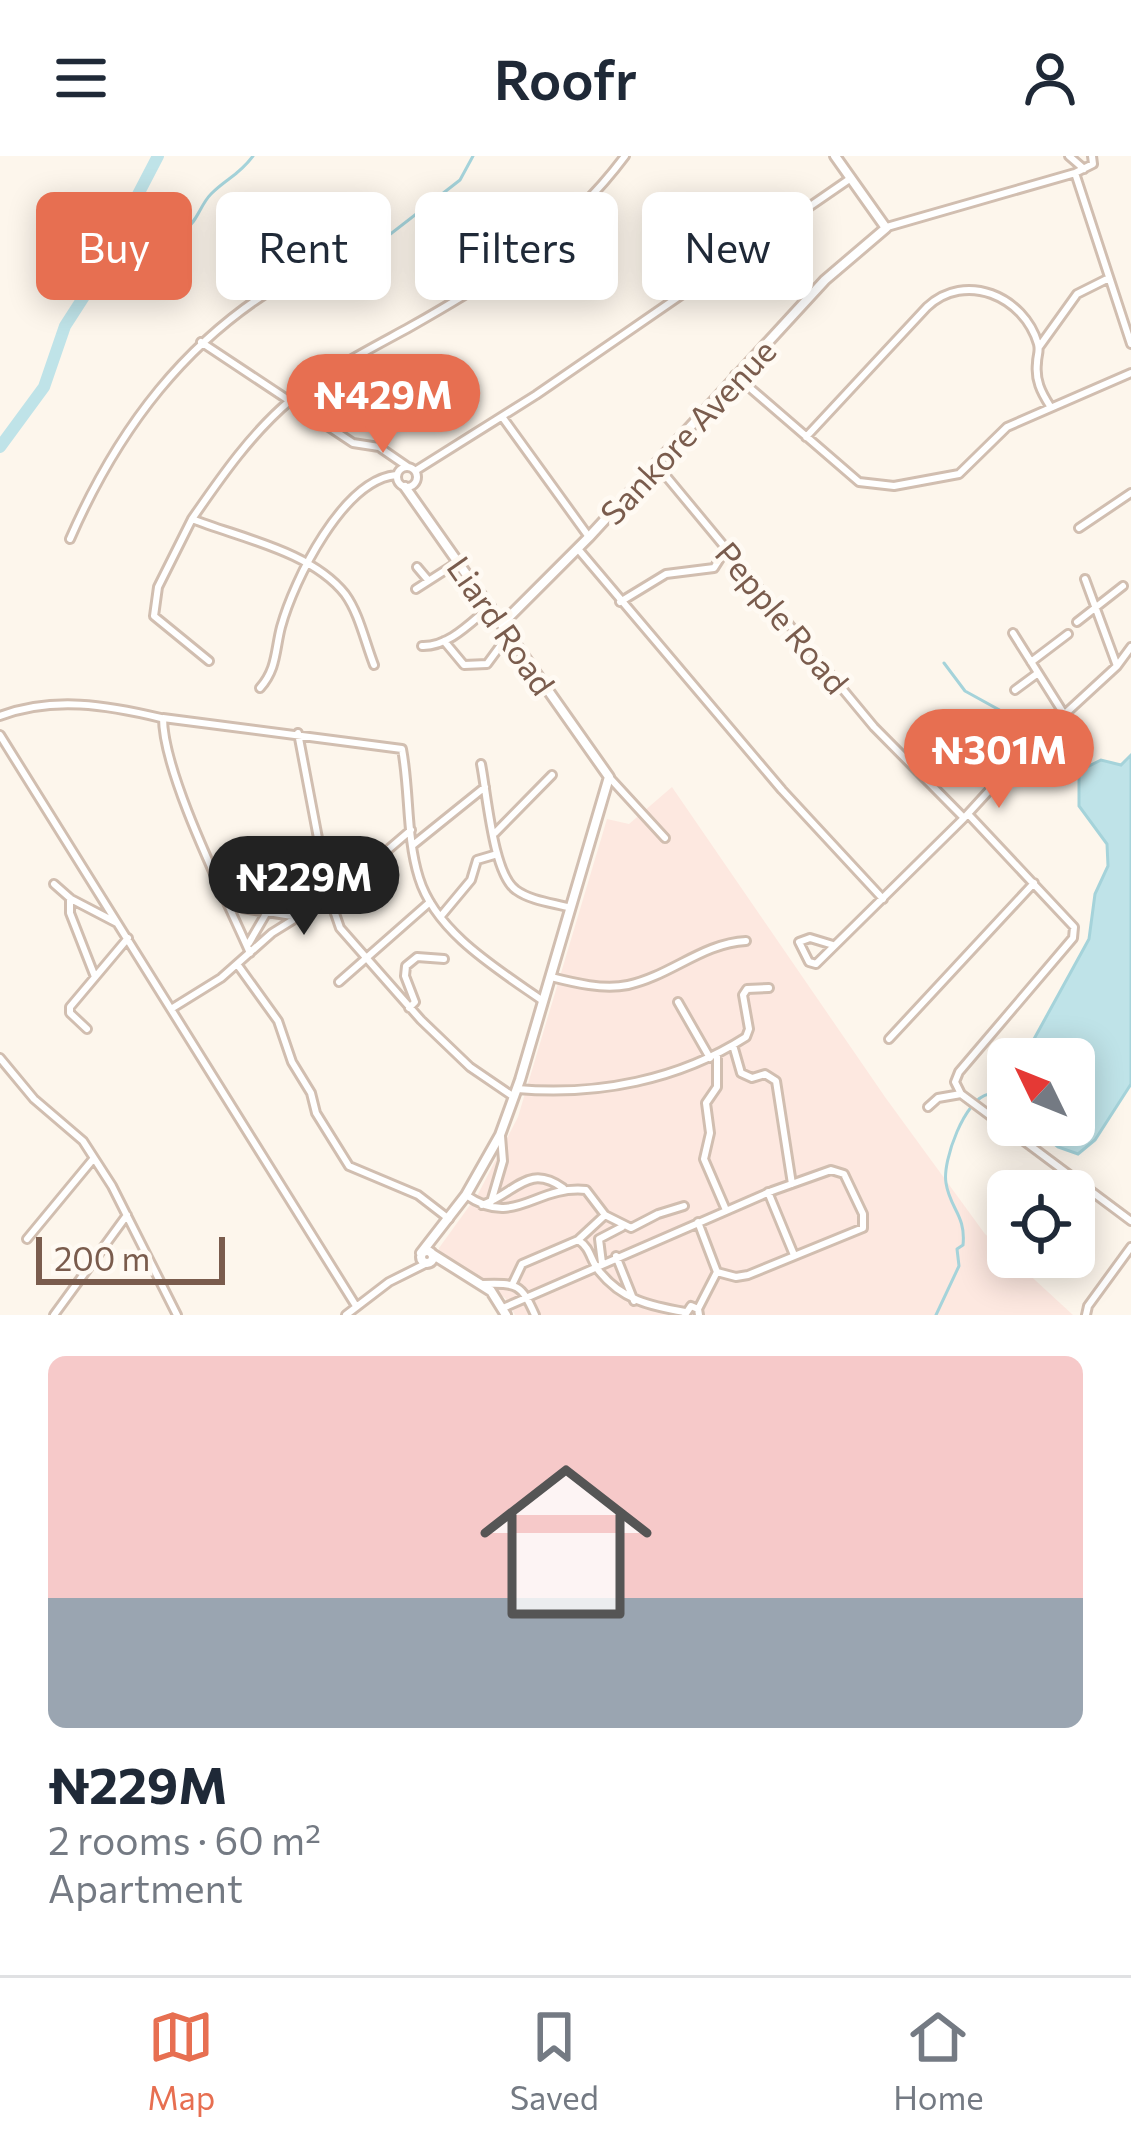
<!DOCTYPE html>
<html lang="en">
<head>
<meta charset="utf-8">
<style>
  :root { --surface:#fff; --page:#f6f6f7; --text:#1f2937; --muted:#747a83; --line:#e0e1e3; --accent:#e76f51 }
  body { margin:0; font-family:Commissioner,sans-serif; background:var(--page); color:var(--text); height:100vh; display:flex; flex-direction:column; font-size:45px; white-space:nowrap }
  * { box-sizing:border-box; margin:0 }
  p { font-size:39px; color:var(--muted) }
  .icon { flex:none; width:66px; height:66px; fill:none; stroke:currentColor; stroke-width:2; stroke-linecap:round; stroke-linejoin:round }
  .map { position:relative; height:1159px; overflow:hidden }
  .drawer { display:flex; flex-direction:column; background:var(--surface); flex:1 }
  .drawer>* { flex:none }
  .hud { position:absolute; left:36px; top:36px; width:1059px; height:108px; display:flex; gap:24px }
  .needle { width:78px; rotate:313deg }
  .tools { position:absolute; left:987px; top:882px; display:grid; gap:24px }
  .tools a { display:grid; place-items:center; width:108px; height:108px; border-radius:18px; background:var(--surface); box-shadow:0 6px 30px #0003; font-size:60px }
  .scale { position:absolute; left:36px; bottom:30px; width:189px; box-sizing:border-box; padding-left:12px; border:6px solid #7a5c4d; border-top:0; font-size:33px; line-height:42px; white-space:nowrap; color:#7a5c4d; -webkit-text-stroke:9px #fffaf3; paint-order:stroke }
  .price { position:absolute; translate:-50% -102px; padding:0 27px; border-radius:42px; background:var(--accent); color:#fff; font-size:39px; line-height:78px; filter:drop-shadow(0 3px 6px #0008) }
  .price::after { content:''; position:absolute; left:50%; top:72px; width:36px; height:27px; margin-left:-18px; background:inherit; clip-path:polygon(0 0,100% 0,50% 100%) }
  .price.selected { background:#222; color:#fff }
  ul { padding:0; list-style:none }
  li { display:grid; align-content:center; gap:24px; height:636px; padding:0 48px }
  li span { display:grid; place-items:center; height:372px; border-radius:18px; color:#555 }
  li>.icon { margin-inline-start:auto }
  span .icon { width:216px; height:216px; fill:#fffc; stroke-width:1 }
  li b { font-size:51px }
  .pill { padding:0 42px; border-radius:18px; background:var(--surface); box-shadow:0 6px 30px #0003; font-size:42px; line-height:108px }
  .pill.selected { background:var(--accent); color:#fff }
  header { display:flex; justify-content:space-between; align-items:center; height:156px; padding:0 48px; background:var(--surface); font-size:54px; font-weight:600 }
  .menu { display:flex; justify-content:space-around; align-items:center; height:168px; border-top:3px solid var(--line); background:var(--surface); font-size:33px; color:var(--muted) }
  .menu a { display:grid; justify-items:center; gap:6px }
  .menu .selected { color:var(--accent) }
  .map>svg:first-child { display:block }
  .commercial { fill:#fde8e0 }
  .water { fill:#bfe3e8; stroke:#a5d3da; stroke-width:3 }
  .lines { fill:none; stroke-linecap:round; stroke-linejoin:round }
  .stream { stroke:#a5d3da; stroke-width:3 }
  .river { stroke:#bfe3e8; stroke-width:12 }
  .minor-casing { stroke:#d1beb0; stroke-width:12 }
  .tertiary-casing { stroke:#d1beb0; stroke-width:14 }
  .minor { stroke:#fff; stroke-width:6 }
  .tertiary { stroke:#fff; stroke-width:8 }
  .labels { text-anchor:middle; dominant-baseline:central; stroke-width:10; stroke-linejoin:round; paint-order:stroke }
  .street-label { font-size:33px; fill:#7a5c4d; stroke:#fffaf3 }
</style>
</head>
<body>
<header><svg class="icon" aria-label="menu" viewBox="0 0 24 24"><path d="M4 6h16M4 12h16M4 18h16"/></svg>Roofr<svg class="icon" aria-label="person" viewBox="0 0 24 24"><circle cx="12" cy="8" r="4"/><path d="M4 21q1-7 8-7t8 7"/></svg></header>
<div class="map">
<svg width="1131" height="1159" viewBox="0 0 1131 1159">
  <rect width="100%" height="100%" fill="#fdf6ec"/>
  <path class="commercial" d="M672 631 885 941 985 1078 1073 1159H515L505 1142 440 1100 439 1092 478 1038 518 961 607 663 629 668Z"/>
  <path class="water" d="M1131 599V928L1095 984 1078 998 1058 991 1031 969H1074V903H1023L1089 783 1095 738 1108 710 1107 688 1079 650V615L1101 604 1121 609Z"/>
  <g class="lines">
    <path class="stream" d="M357 104 460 24 473 0
      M94 125C121 102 156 96 184 75 198 65 200 49 211 38 227 22 238 20 253 0
      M944 507 965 535 1034 573
      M1049 582 1081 617
      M936 1159 959 1110 957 1093 963 1089C966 1059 950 1053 946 1027 942 1005 965 942 989 938 996 937 1002 939 1008 938"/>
    <path class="river" d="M0 291 44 231 65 170 94 125 97 101 132 50 158 0"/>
    <g class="minor-casing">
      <path id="minor" d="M1069 0 1084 13
        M1075 17 1131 188
        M887 71 1075 17 1093 8 1092 0
        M201 186 353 287 379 291 408 311
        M1039 191 1077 138 1109 122
        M735 219 859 326 894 330 959 318 1007 271 1131 217
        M503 262 589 381
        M806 281 927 151C965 115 1024 140 1038 188 1040 196 1037 199 1037 207 1035 224 1041 236 1050 250
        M656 308 874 571 964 662
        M397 321a10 10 0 1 1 20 0a10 10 0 1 1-20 0Z
        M415 315 536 239 851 22
        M192 363 158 431 154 460 209 505
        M1079 372 1131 337
        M70 383C118 273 186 182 291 122
        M578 393 782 634 883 743
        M417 411 428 424
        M1085 423 1117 510
        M416 433 458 406
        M620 446 666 418 714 412 726 393
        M1077 466 1123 430
        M1013 477 1064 558
        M444 485 464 509 487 508 509 478
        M422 490C449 491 471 466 491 450
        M1031 506 1068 478
        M374 509C365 486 359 457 345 438 311 395 240 382 192 363 221 321 252 276 292 243 328 214 370 193 410 171 495 123 566 79 625 0
        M260 532C277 513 275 494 281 471 294 424 343 324 396 319
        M1015 534 1038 517
        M0 560C53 540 107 549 161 562
        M298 577 329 740 340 772 421 864 470 911 514 941
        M0 579 356 1150
        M481 608C487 638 493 718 516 734 531 745 554 747 571 752
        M609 621 665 682
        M968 658 1074 771 1073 782 959 916 955 926 961 938 1131 1065
        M495 677 552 619
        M413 689 485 631
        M54 728 71 743 117 767
        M70 742V757L95 821
        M243 752 298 761
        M441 760 471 724 477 704 494 699
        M249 787 271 749
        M833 789 810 782 799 786 809 806 816 808 964 662 1029 591 1117 510 1131 491
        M250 797C226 742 163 618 163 562L402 593C410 635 406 681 419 722 436 777 499 814 543 845
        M237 808 278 865 292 906 311 937 316 957 349 1010 418 1039 449 1063
        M551 821C575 827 603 834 628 829 670 820 703 787 746 785
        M339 826 430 746
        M678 846 710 902
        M409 852 415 846 405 820 406 810 417 801 444 803
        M171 853 221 822 272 777 341 734 411 674
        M87 873 70 857V851L128 782
        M889 883 1034 727
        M733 889 741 917 752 922 765 918 776 925 792 1028
        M717 900V931L706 947 710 977 704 1003 726 1054
        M0 902 34 943 83 985 112 1030 177 1159
        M517 933C597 940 679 924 746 881L749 873 743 839 747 833 769 832
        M928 951 938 942 961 938
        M768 1036 794 1099
        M466 1039C515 1073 534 1029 586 1034L605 1059 578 1084 522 1108 512 1129
        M491 1046 503 1005 501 980
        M482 1049C516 1037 528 1007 563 1032
        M605 1059 631 1072 658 1058 684 1050
        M27 1083 94 1002
        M578 1084C591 1092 590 1104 599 1115 622 1144 650 1150 685 1156
        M616 1100 634 1145
        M602 1107 599 1083 622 1071
        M482 1128C518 1127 521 1128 535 1159
        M503 1152 772 1035 831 1014 844 1018 863 1058V1072L748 1119 736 1121 717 1116
        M698 1153 717 1116 698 1066
        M54 1159 127 1059
        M346 1159 389 1126 427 1107
        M685 1159 691 1150 698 1153 699 1159
        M1086 1159 1088 1150 1131 1091"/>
    </g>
    <g class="tertiary-casing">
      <path id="tertiary" d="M405 331 609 621 520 924 500 979 466 1039 421 1097
        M503 467 589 381 825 124 886 72 835 0
        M421 1101a6 6 0 1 1 12 0a6 6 0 1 1-12 0Z
        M432 1098 491 1135 506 1159"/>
    </g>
    <use href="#minor" class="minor"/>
    <use href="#tertiary" class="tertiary"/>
  </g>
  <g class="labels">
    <g class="street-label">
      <text transform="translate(687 275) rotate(-47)">Sankore Avenue</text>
      <text transform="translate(783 461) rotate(50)">Pepple Road</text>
      <text transform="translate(502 469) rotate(55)">Liard Road</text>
    </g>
  </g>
</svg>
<div class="tools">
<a><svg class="needle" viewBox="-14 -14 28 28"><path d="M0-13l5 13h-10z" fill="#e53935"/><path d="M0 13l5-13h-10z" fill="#747a83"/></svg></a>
<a><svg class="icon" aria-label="locate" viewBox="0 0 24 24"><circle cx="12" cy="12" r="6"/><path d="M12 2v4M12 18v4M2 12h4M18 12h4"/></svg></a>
</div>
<div class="scale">200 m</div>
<b class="price" style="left:383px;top:300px">₦429M</b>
<b class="price" style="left:999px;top:655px">₦301M</b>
<b class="price selected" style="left:304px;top:782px">₦229M</b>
<div class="hud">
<a class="pill selected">Buy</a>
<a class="pill">Rent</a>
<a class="pill">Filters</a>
<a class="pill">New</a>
</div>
</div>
<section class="drawer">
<ul>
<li><span style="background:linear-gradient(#f6c9c9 65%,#9aa5b1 0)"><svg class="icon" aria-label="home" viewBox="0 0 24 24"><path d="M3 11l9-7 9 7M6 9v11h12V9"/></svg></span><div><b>₦229M</b><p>2 rooms · 60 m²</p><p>Apartment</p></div></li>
</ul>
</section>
<nav class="menu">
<a class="selected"><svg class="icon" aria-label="map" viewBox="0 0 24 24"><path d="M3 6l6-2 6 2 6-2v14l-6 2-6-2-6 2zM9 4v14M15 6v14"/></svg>Map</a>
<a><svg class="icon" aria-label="saved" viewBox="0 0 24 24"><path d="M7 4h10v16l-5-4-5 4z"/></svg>Saved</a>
<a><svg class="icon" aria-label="home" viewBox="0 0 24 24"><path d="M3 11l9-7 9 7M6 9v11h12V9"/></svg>Home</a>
</nav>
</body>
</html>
